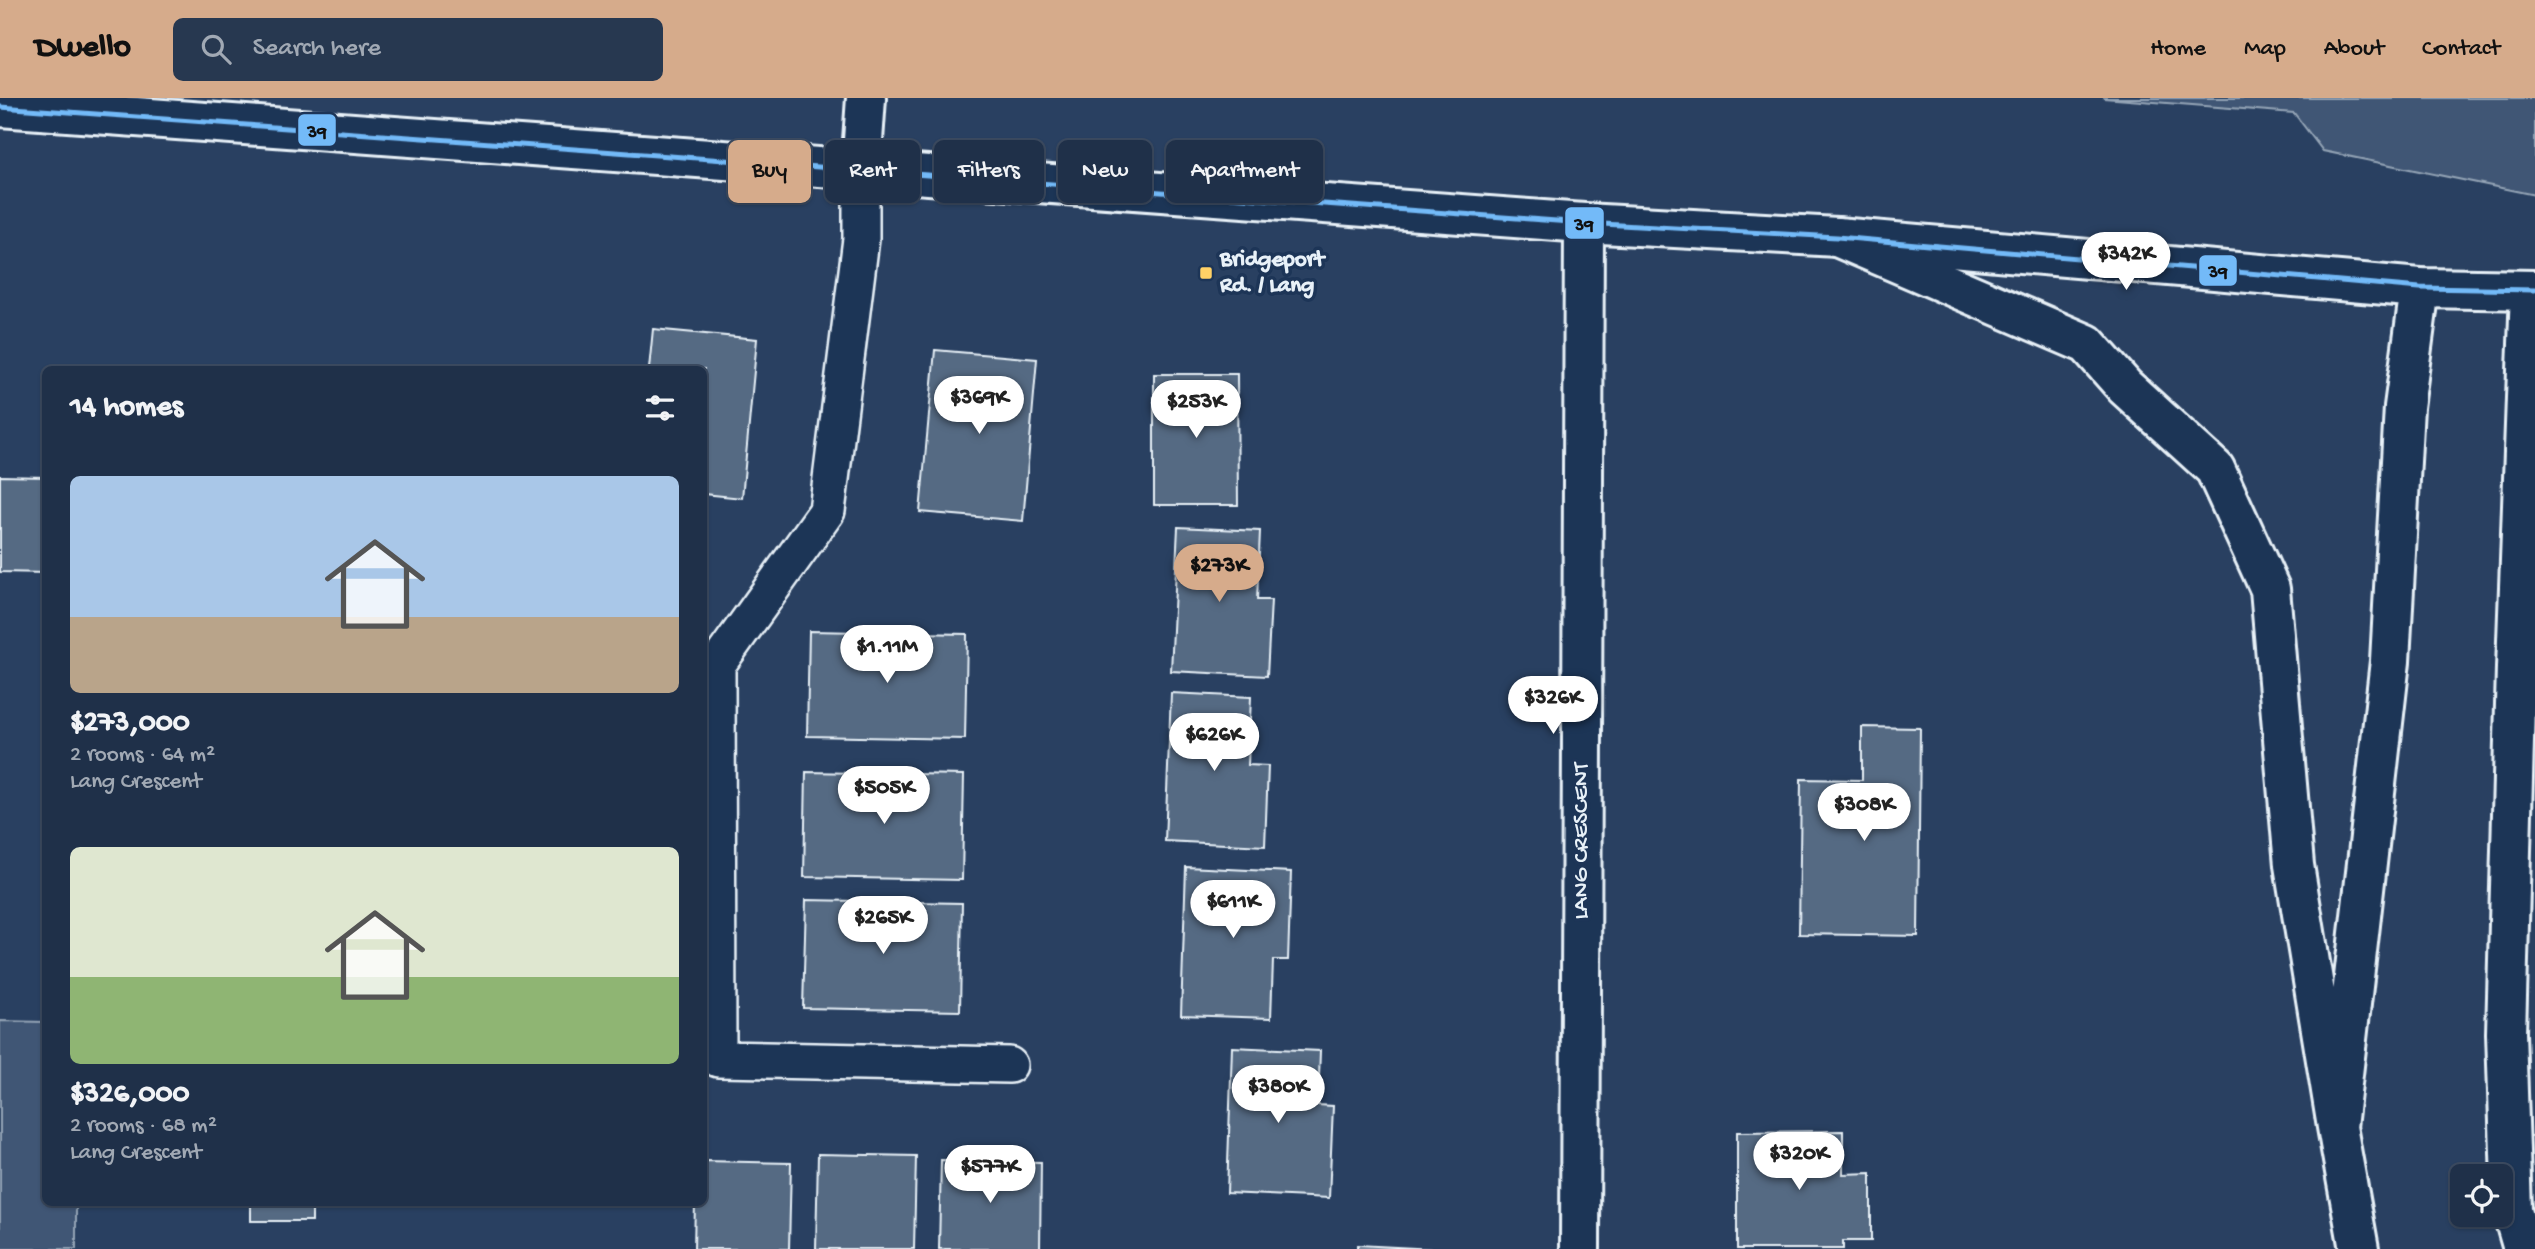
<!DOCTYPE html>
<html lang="en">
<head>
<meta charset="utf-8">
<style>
  :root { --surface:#1f3049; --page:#273850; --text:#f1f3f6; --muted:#a1a9b4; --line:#3c4b61; --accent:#d6ab8b }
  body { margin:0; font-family:"Gochi Hand",sans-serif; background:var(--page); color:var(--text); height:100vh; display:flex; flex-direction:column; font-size:26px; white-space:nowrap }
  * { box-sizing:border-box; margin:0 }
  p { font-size:23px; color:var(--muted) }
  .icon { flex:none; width:38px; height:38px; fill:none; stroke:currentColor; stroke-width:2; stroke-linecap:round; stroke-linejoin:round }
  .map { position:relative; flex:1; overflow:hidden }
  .side { position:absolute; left:42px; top:268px; width:665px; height:840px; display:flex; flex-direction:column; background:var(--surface); border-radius:10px; box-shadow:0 2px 5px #0004,0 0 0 2px var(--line) }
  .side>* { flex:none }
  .top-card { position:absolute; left:728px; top:42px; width:665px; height:63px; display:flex; gap:14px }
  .fabs { position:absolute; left:2450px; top:1066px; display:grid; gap:14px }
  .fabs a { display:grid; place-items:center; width:63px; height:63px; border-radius:10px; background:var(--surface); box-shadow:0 2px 5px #0004,0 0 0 2px var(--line); font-size:35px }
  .price { position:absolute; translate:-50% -60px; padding:0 16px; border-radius:24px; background:#fff; color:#222; font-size:23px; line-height:46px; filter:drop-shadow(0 2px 4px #0008) }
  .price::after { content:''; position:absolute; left:50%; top:42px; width:21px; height:16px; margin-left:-10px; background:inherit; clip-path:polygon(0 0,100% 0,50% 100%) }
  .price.current { background:var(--accent); color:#111 }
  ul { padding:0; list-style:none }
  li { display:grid; align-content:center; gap:14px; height:371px; padding:0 28px }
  li span { display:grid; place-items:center; height:217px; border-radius:10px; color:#555 }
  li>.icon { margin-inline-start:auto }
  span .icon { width:126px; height:126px; fill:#fffc; stroke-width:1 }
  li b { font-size:30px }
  h2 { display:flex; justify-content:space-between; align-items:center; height:84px; padding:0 28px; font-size:30px }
  .chip { padding:0 24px; border-radius:10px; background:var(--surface); box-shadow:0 2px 5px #0004,0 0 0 2px var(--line); font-size:24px; line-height:63px }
  .chip.current { background:var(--accent); color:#111 }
  header { display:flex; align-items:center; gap:42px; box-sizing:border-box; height:98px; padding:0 35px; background:var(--accent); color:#111 }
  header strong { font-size:33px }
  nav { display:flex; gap:38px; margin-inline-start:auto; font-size:24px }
  .search { width:490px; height:63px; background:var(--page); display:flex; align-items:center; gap:18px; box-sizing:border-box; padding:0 24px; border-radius:10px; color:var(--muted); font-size:26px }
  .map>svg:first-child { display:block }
  .green { fill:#415774; stroke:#94a4b6; stroke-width:2 }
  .building { fill:#556a83; stroke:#e8f1f8; stroke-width:2 }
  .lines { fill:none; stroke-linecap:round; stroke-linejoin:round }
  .lane-casing { stroke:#e8f1f8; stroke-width:40 }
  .street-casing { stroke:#e8f1f8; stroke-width:44 }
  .secondary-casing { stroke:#e8f1f8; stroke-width:44 }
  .highway-casing { stroke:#e8f1f8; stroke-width:44 }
  .lane { stroke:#1d3557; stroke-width:35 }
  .street { stroke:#1d3557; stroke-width:38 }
  .secondary { stroke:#1d3557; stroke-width:38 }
  .highway { stroke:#1d3557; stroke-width:38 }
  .bus-1-casing { stroke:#1d3557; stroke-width:10 }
  .bus-1 { stroke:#73baf8; stroke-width:5 }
  .poi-dot { fill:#ffd166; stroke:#1d3557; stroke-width:2.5 }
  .labels { text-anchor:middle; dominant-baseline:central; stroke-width:7; stroke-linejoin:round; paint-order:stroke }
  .poi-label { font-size:23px; font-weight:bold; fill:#e8f1f8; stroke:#1d3557; text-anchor:start }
  .street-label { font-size:23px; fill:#e8f1f8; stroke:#1d3557 }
  .line-badge { stroke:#1d3557; stroke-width:2.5 }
  .pale-badge-label { font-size:19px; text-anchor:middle; font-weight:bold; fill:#111 }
</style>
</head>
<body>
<header>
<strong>Dwello</strong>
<div class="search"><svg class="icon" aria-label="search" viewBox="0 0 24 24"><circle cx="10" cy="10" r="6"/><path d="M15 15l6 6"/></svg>Search here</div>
<nav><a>Home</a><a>Map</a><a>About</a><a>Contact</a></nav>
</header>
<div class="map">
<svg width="2535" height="1151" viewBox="0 0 2535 1151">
  <rect width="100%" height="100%" fill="#294061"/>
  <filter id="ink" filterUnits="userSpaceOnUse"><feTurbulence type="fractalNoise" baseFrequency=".0143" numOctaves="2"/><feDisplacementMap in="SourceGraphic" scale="14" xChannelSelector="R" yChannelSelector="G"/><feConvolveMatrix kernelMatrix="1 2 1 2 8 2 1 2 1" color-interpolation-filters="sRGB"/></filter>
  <g filter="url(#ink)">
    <path class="green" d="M2103 0H2535V97L2323 53 2294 15Z
      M0 923 45 924 46 1104H76V1151H0Z"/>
    <path class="building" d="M653 231 757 241 742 400 704 396V271H649Z
      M935 252 1037 261 1023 423 920 414Z
      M1154 276H1237L1238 407H1154Z
      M0 378 46 379V475L0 474Z
      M1178 429 1260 433 1257 502H1271L1267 578 1171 573Z
      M809 533 967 536 965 641 807 638Z
      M1171 595 1251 599 1248 667 1268 668 1265 748 1165 743Z
      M1862 629 1920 630 1918 838 1799 836 1801 681 1862 682Z
      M806 674 964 677 962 782 804 779Z
      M1186 769 1291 774 1288 862H1273L1271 920 1181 917Z
      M806 802 962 805 960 913 803 910Z
      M1232 949 1320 953 1318 1007 1333 1008 1329 1100 1227 1095Z
      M1843 1033V1076L1871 1075V1143H1843V1151H1737V1034Z
      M818 1056 916 1058 914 1151H816Z
      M941 1062 1041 1064 1040 1151H939Z
      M704 1063 791 1065 789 1151H694L695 1104H704Z
      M251 1104H312V1123H251Z
      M1357 1147 1435 1151H1357Z"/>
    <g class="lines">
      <g class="lane-casing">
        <path id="lane" d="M861 71V141L827 413 717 567 718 961 1009 967"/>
      </g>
      <g class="street-casing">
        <path id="street" d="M861 71 866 0
          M1580 1151 1584 125"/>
      </g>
      <g class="secondary-casing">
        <path id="secondary" d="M0 9 1584 125 1837 139 2420 190 2535 192"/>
      </g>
      <g class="highway-casing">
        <path id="highway" d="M1837 139 2087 246 2125 289 2215 371 2270 491 2294 767 2337 1029
          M2359 1151 2337 1029 2390 563 2404 309 2420 190
          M2523 1151 2512 1113 2506 935 2516 570 2530 192"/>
      </g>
      <use href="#lane" class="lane"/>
      <use href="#street" class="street"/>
      <use href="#secondary" class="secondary"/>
      <use href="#highway" class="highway"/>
      <g class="bus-1-casing">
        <path id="bus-1" d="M0 9 1584 125 1837 139 2420 190 2535 192"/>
      </g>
      <use href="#bus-1" class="bus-1"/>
    </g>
  </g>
  <rect class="poi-dot" x="1199" y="168" width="14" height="14" rx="3.5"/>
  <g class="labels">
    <g class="poi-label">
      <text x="1220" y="162">Bridgeport<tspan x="1220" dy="26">Rd. / Lang</tspan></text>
    </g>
    <g class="street-label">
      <text transform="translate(1582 743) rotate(-90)">LANG CRESCENT</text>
    </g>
  </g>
  <g class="line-badge">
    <rect x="297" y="15" width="40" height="34" rx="7" fill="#73baf8"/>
    <rect x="1564" y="108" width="41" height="34" rx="7" fill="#73baf8"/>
    <rect x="2198" y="156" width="40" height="33" rx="7" fill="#73baf8"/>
  </g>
  <g class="pale-badge-label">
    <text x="317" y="39">39</text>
    <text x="1584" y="132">39</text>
    <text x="2218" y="179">39</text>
  </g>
</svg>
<div class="fabs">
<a><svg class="icon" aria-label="locate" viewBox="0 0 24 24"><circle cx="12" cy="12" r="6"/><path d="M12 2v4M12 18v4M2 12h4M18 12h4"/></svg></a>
</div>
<b class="price" style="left:2126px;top:194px">$342K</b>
<b class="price" style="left:979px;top:338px">$369K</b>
<b class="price" style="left:1196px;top:342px">$253K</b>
<b class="price current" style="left:1219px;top:506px">$273K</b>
<b class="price" style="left:887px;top:587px">$1.11M</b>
<b class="price" style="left:1553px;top:638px">$326K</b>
<b class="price" style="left:1214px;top:675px">$626K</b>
<b class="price" style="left:884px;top:728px">$505K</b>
<b class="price" style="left:1864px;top:745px">$308K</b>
<b class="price" style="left:1233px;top:842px">$611K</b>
<b class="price" style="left:883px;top:858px">$265K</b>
<b class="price" style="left:1278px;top:1027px">$380K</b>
<b class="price" style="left:1799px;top:1094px">$320K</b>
<b class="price" style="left:990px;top:1107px">$577K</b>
<div class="top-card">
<a class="chip current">Buy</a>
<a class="chip">Rent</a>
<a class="chip">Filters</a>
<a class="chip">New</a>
<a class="chip">Apartment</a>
</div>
<section class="side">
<h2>14 homes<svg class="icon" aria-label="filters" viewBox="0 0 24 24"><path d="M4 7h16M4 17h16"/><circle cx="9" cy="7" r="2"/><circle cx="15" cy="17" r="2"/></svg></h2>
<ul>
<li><span style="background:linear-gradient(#a9c7e8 65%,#b9a48a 0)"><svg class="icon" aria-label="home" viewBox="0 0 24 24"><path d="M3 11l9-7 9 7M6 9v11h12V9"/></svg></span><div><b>$273,000</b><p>2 rooms · 64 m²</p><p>Lang Crescent</p></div></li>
<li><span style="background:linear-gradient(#dfe7d0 60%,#8fb573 0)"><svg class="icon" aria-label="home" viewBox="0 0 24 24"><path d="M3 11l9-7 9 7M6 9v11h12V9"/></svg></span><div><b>$326,000</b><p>2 rooms · 68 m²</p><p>Lang Crescent</p></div></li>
</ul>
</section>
</div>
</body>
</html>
